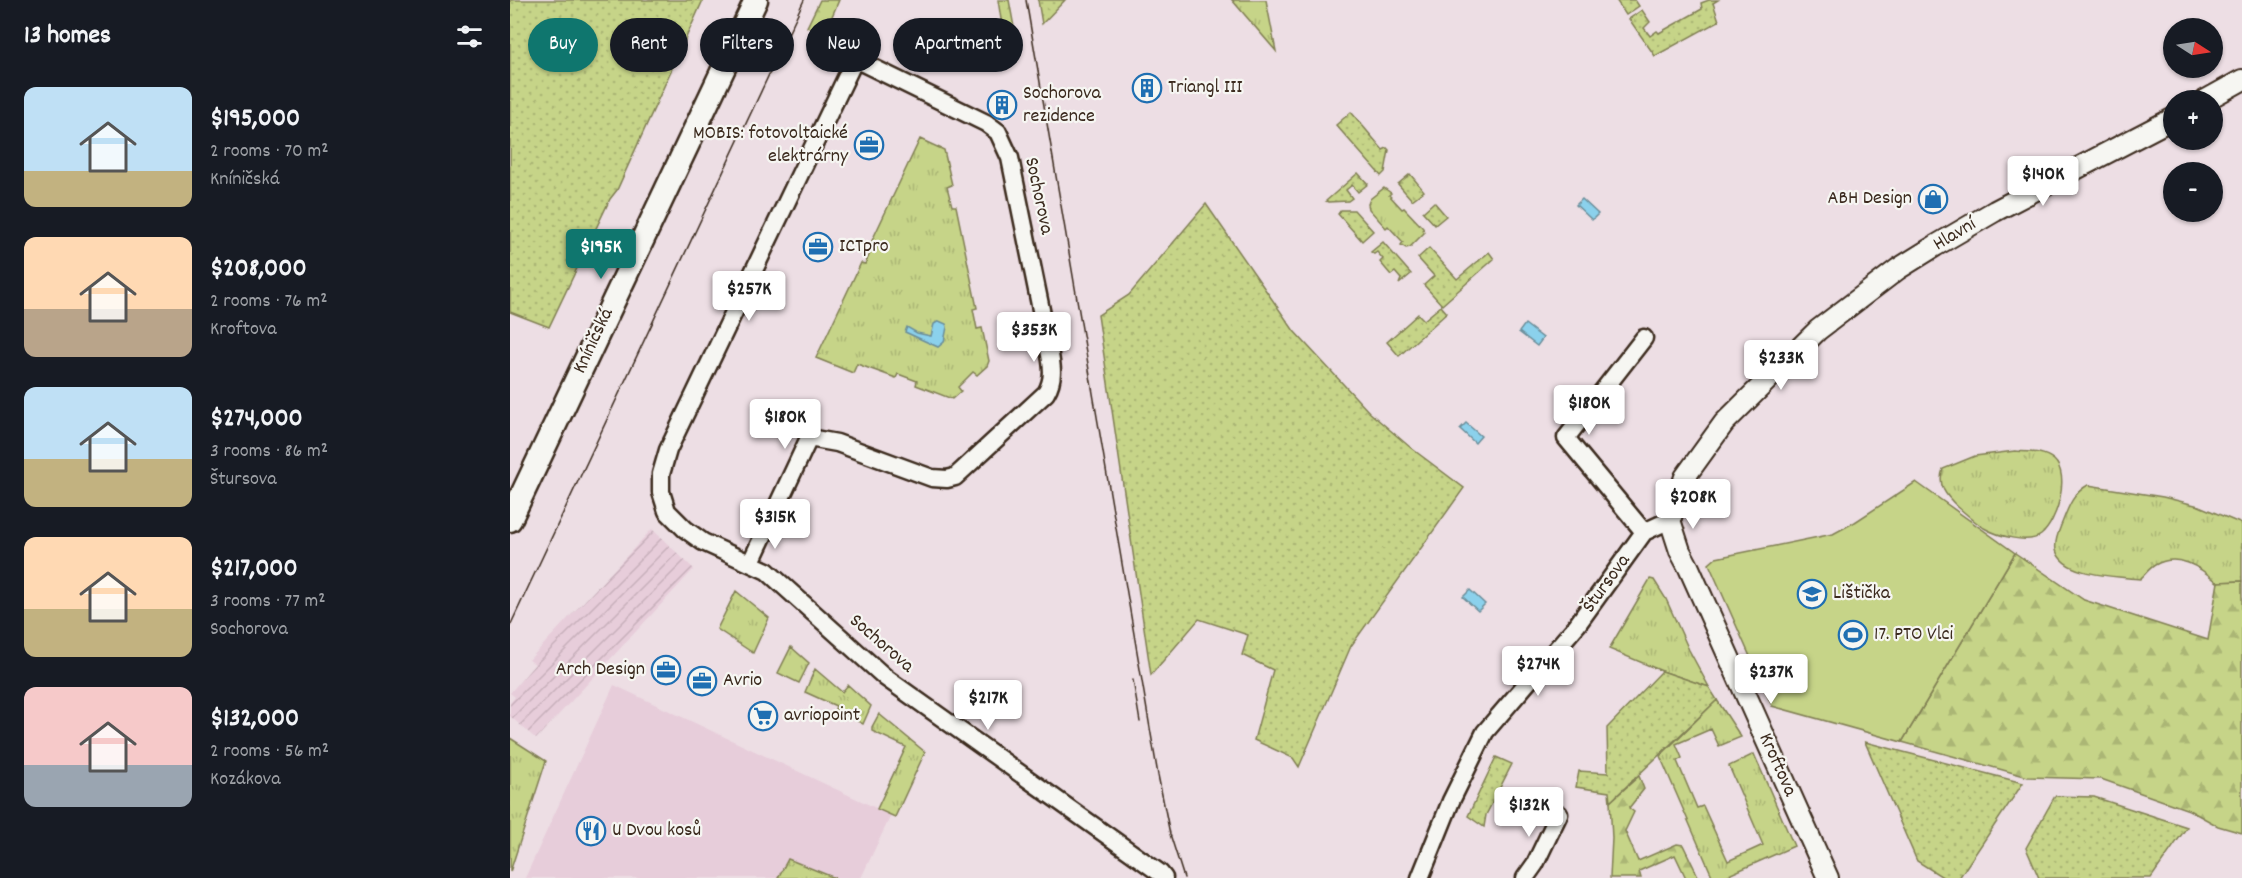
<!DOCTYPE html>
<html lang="en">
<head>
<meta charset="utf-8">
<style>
  :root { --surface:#171b24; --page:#20242c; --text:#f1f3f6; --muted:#9ea1a6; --accent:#0f766e }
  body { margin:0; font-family:Dekko,sans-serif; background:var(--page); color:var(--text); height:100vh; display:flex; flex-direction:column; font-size:22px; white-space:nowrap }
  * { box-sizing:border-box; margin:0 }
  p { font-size:20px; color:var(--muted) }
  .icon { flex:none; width:33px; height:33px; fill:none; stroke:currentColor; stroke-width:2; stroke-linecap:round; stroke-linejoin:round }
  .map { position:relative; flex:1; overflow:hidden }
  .panel { display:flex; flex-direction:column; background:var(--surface); width:510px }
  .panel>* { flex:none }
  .top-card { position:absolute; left:18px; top:18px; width:570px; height:54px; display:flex; gap:12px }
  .needle { width:39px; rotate:102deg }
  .fabs { position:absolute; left:1653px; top:18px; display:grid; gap:12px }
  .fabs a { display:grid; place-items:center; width:60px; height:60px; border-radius:50%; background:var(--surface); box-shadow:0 2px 4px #0004; font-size:30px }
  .price { position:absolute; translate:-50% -51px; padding:0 14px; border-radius:6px; background:#fff; color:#222; font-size:20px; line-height:39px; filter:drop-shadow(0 2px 3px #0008) }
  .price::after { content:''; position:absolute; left:50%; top:36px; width:18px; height:14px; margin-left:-9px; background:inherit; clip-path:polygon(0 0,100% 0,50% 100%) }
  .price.active { background:var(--accent); color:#fff }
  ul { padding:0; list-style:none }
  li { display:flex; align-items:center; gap:18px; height:150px; padding:0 24px }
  li span { display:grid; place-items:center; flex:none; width:168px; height:120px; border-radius:12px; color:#555 }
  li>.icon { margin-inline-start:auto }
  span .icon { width:72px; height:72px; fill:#fffc; stroke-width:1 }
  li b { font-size:26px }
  h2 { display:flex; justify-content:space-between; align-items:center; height:72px; padding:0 24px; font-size:26px }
  .chip { padding:0 21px; border-radius:27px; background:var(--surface); box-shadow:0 2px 4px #0004; font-size:21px; line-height:54px }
  .chip.active { background:var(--accent); color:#fff }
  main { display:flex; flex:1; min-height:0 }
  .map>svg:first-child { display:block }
  .built { fill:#e7cdda }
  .industrial { fill:url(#industrial-furrows) }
  .grass { fill:url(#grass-tufts); stroke:#807f53; stroke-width:1.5 }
  .forest { fill:url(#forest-firs); stroke:#807f53; stroke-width:1.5 }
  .garden { fill:url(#garden-dots); stroke:#807f53; stroke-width:1.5 }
  .pitch { fill:#c6d488; stroke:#807f53; stroke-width:1.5 }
  .water { fill:#8bd1ec; stroke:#6b8e9a; stroke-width:1.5 }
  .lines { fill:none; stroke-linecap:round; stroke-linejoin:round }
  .minor-casing { stroke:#3b2a1e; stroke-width:21 }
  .tertiary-casing { stroke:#3b2a1e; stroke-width:24 }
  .secondary-casing { stroke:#3b2a1e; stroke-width:27 }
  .minor { stroke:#f6f6f2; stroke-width:16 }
  .tertiary { stroke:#f6f6f2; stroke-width:20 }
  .secondary { stroke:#f6f6f2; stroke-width:22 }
  .tram { stroke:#3b2a1e; stroke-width:1.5 }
  .labels { text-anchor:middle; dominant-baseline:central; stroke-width:4.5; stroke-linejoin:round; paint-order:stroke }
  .poi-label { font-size:20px; fill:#3b2a1e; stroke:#f6f6f2; text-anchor:start }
  .street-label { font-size:20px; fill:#3b2a1e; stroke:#f6f6f2 }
</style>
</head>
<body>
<main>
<section class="panel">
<h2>13 homes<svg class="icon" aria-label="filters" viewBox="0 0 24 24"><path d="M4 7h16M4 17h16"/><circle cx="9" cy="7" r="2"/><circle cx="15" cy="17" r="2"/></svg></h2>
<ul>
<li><span style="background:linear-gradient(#bfe0f5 70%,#c2b280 0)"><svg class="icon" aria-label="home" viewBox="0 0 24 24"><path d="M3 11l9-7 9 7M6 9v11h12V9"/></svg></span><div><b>$195,000</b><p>2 rooms · 70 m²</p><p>Kníničská</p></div></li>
<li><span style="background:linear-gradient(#ffd9b3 60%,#b9a48a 0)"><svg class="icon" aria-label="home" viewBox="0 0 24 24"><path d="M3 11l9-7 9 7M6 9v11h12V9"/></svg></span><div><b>$208,000</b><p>2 rooms · 76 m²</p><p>Kroftova</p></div></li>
<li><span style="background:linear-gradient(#bfe0f5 60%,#c2b280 0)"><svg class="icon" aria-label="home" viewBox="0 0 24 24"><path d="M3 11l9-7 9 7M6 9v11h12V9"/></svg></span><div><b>$274,000</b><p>3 rooms · 86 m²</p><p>Štursova</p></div></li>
<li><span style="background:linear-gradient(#ffd9b3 60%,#c2b280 0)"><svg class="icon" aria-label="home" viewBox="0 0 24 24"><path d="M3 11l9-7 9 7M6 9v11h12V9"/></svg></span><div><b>$217,000</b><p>3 rooms · 77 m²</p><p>Sochorova</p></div></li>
<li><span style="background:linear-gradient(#f6c9c9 65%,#9aa5b1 0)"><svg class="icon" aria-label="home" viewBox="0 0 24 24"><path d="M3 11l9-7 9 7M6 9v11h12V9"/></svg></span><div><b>$132,000</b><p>2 rooms · 56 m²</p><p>Kozákova</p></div></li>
</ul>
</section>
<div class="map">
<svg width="1732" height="878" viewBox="0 0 1732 878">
  <defs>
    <pattern id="industrial-furrows" width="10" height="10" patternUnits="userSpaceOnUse" patternTransform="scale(1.5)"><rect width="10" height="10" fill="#e7cdda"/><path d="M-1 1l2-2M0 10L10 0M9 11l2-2" fill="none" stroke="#c7b0bb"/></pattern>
    <pattern id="grass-tufts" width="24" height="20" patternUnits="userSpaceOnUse" patternTransform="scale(1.5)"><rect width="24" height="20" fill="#c6d488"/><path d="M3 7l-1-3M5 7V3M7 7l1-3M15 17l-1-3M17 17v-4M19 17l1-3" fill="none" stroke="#abb675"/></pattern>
    <pattern id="forest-firs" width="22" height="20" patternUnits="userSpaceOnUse" patternTransform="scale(1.5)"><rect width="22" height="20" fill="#c6d488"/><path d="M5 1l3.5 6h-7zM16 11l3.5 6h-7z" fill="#abb675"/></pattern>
    <pattern id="garden-dots" width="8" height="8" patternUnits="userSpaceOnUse" patternTransform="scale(1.5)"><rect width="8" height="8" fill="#c6d488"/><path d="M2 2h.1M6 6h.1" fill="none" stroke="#abb675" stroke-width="1.8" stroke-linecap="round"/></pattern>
  </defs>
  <rect width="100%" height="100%" fill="#eddee4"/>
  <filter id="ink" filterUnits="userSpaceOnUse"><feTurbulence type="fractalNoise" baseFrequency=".0167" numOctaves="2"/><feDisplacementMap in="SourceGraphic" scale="12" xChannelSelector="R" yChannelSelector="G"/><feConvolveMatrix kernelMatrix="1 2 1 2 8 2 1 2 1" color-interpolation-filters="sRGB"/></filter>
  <g filter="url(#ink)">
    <path class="built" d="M104 685 381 815 351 878H15Z"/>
    <path class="industrial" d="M142 529 184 569 26 739 0 716V703L5 697 0 693 25 664 19 660Z"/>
    <path class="grass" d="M722 0H756L766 51Z
      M410 139 434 150 442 185 437 187 442 206H446L467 308 463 309 467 329 472 328 479 361 477 366 467 375 463 372 448 387 451 391 442 399 406 385 407 381 388 374 386 378 347 364 343 373 306 358 351 263 355 264 362 249 359 247Z
      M874 188 881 193 879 195 892 209 894 208 913 228 914 233 900 247 896 248 891 245 893 242 878 226 876 228 859 209 858 204 860 199Z
      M1505 451C1519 452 1533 451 1544 460 1561 475 1547 522 1531 535 1518 545 1486 535 1474 528 1465 522 1456 514 1448 507 1436 496 1427 485 1433 469L1465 456Z
      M1578 485 1653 497 1689 506 1732 524V581L1707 582C1690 567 1668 552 1645 565 1639 568 1635 575 1630 579 1608 576 1553 577 1546 550 1544 541 1549 531 1552 523 1558 508 1563 493 1578 485Z
      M1140 579 1144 580 1156 599 1179 650 1199 687 1152 671 1099 649Z
      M226 591 259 618 243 653 207 629Z
      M281 647 299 663 289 683 268 673Z
      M305 669 332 692 338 685 361 706 353 724 325 709 326 706 295 692Z
      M1207 700 1231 737 1209 746 1201 729 1166 744 1172 758 1167 761 1187 808 1193 806 1218 861 1253 845 1219 766 1244 754 1284 846 1212 878H1203L1150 756Z
      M369 714 415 752 385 817 367 809 396 747 362 731V727Z
      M0 738 36 761 0 872Z
      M278 859 325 878H268Z"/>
    <path class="forest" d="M310 0H329L314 35 297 27Z
      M488 0H499L509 54 496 51Z
      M1505 553 1574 600 1698 640 1708 582 1732 581V833L1708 826 1679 810 1591 779 1518 777 1392 742Z
      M1129 776 1134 789 1119 808 1124 812 1115 831 1128 861 1167 844 1173 845 1189 878H1176L1165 855 1129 871 1131 878H1100L1102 838 1100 802Z"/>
    <path class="garden" d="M0 0H193L107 190 100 199 39 327 0 312Z
      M528 0H555L532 24Z
      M1106 0H1125L1129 6 1116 15Z
      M1199 0H1208L1203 3 1209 21 1145 56 1119 19 1132 10 1140 22 1134 28 1140 36 1147 31 1149 33 1192 9 1191 3Z
      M841 112 873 150 877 148 879 150 875 172 871 176 826 125Z
      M848 173 858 184 848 192 842 185 836 190 842 198 838 201 818 202 816 201Z
      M900 174 914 191 902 200 888 184Z
      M924 202 936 216 925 225 913 212Z
      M696 204 784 331 859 412 901 448 954 488 841 646 789 767 783 758 744 740 763 670 732 655 738 635 689 619 641 675 588 315 619 295Z
      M831 210H844L863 231 852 241 828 214Z
      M873 242 901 274 889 284 891 279 885 272 881 275 870 262 873 259 867 252 864 254 861 252Z
      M919 248 947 279 979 252 984 259 932 305 914 285 924 276 908 258Z
      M931 306 937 313 889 356 877 342 908 314 914 320Z
      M1152 671 1199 687 1207 700 1100 802 1099 792 1066 787 1069 771 1098 773 1097 728Z
      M1355 742 1513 783 1449 878H1434L1407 861Z
      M986 757 1002 764 976 815 974 827 958 816Z
      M1545 796 1584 797 1677 827 1641 878H1529L1516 848Z"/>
    <path class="pitch" d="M1406 482 1505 553 1392 742 1262 706 1199 564 1206 558 1323 534 1345 522Z"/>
    <path class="water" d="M1072 199 1088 214 1082 220 1066 205Z
      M429 321 436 324 437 327 434 342 428 347 395 332 397 327 407 333 421 336 424 324Z
      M1015 324 1033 338 1027 346 1009 332Z
      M956 423 971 436 965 443 950 429Z
      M960 590 975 604 968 611 953 597Z"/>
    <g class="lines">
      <g class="minor-casing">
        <path id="minor" d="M1134 338 1056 438 1134 532
          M241 562 299 438 327 443 422 478 437 479 445 477 536 393C546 376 541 362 538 344L500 158 488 132 476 123 345 59 158 450 151 474V492L157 511 175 529 193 542 257 571 376 678 650 873 654 878
          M910 878 941 801 975 732 1067 625 1134 532 1160 520
          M1015 878 1025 864 1049 814"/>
      </g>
      <g class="tertiary-casing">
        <path id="tertiary" d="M1696 100 1732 80
          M1318 878 1179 568 1170 551 1160 520 1175 477 1214 423 1308 330 1388 269 1425 246 1485 211 1664 118"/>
      </g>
      <g class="secondary-casing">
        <path id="secondary" d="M0 520 246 0"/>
      </g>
      <use href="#minor" class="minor"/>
      <use href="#tertiary" class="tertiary"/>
      <use href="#secondary" class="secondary"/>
      <path class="tram" d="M516 0 648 775 660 834 674 878
        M0 626 294 0
        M623 680 630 722"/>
    </g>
  </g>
  <defs>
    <g id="building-ring" transform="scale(1.5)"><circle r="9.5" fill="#f6f6f2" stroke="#1f6fb2" stroke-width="1.5"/><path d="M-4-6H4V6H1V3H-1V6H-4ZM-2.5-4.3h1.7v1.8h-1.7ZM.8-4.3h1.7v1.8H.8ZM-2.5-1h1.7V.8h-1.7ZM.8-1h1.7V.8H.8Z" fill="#1f6fb2"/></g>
    <g id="office-ring" transform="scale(1.5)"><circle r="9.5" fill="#f6f6f2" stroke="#1f6fb2" stroke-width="1.5"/><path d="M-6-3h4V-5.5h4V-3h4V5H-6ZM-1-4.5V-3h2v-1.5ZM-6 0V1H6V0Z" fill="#1f6fb2"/></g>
    <g id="shop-ring" transform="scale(1.5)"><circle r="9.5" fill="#f6f6f2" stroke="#1f6fb2" stroke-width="1.5"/><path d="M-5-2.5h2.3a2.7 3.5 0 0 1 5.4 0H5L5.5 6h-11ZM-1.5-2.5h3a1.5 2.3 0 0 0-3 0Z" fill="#1f6fb2"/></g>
    <g id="school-ring" transform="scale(1.5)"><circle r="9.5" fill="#f6f6f2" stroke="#1f6fb2" stroke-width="1.5"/><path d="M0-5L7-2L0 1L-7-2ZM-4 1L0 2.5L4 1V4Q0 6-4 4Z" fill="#1f6fb2"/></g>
    <g id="stadium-ring" transform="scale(1.5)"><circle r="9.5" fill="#f6f6f2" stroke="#1f6fb2" stroke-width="1.5"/><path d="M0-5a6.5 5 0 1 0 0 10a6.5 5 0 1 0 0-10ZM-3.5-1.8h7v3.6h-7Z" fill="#1f6fb2"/></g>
    <g id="supermarket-ring" transform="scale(1.5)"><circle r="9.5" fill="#f6f6f2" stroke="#1f6fb2" stroke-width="1.5"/><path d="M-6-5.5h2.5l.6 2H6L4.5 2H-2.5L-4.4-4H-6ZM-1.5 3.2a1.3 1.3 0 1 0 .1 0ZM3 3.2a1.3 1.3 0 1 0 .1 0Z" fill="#1f6fb2"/></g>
    <g id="restaurant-ring" transform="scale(1.5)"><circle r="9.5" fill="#f6f6f2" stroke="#1f6fb2" stroke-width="1.5"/><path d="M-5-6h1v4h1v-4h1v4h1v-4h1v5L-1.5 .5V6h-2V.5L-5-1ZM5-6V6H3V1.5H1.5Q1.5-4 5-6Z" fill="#1f6fb2"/></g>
  </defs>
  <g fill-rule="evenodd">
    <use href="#building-ring" x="637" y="88"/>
    <use href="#building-ring" x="492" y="105"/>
    <use href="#office-ring" x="359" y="145"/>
    <use href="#shop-ring" x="1423" y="199"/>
    <use href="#office-ring" x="308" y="247"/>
    <use href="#school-ring" x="1302" y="594"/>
    <use href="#stadium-ring" x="1343" y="635"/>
    <use href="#office-ring" x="156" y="670"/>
    <use href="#office-ring" x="192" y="681"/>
    <use href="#supermarket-ring" x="253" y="716"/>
    <use href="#restaurant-ring" x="81" y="831"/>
  </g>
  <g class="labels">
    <g class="poi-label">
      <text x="658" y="88">Triangl III</text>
      <text x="513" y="94">Sochorova<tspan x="513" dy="23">rezidence</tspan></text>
      <text x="338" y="134" text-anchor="end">MOBIS: fotovoltaické<tspan x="338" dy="23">elektrárny</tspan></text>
      <text x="1402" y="199" text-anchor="end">ABH Design</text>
      <text x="329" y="247">ICTpro</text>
      <text x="1323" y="594">Lištička</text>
      <text x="1364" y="635">17. PTO Vlci</text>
      <text x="135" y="670" text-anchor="end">Arch Design</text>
      <text x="213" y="681">Avrio</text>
      <text x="274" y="716">avriopoint</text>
      <text x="102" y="831">U Dvou kosů</text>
    </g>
    <g class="street-label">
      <text transform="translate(528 196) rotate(78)">Sochorova</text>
      <text transform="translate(1445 235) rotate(-31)">Hlavní</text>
      <text transform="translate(84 341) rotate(-65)">Kníničská</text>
      <text transform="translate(1097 584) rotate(-54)">Štursova</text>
      <text transform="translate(371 644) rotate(41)">Sochorova</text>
      <text transform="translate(1267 765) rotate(66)">Kroftova</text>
    </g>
  </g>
</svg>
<div class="fabs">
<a><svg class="needle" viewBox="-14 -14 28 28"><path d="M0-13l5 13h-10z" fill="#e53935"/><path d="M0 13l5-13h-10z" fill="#9ea1a6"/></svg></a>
<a>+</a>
<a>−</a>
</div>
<b class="price" style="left:1533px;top:207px">$140K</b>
<b class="price active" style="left:91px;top:280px">$195K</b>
<b class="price" style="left:239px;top:322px">$257K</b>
<b class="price" style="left:524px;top:363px">$353K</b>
<b class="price" style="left:1271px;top:391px">$233K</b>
<b class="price" style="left:1079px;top:436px">$180K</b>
<b class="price" style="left:275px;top:450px">$180K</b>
<b class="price" style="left:1183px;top:530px">$208K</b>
<b class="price" style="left:265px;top:550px">$315K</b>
<b class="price" style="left:1028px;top:697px">$274K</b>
<b class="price" style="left:1261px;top:705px">$237K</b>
<b class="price" style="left:478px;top:731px">$217K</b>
<b class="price" style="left:1019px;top:838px">$132K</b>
<div class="top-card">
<a class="chip active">Buy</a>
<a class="chip">Rent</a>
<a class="chip">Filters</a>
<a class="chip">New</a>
<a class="chip">Apartment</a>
</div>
</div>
</main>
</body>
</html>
